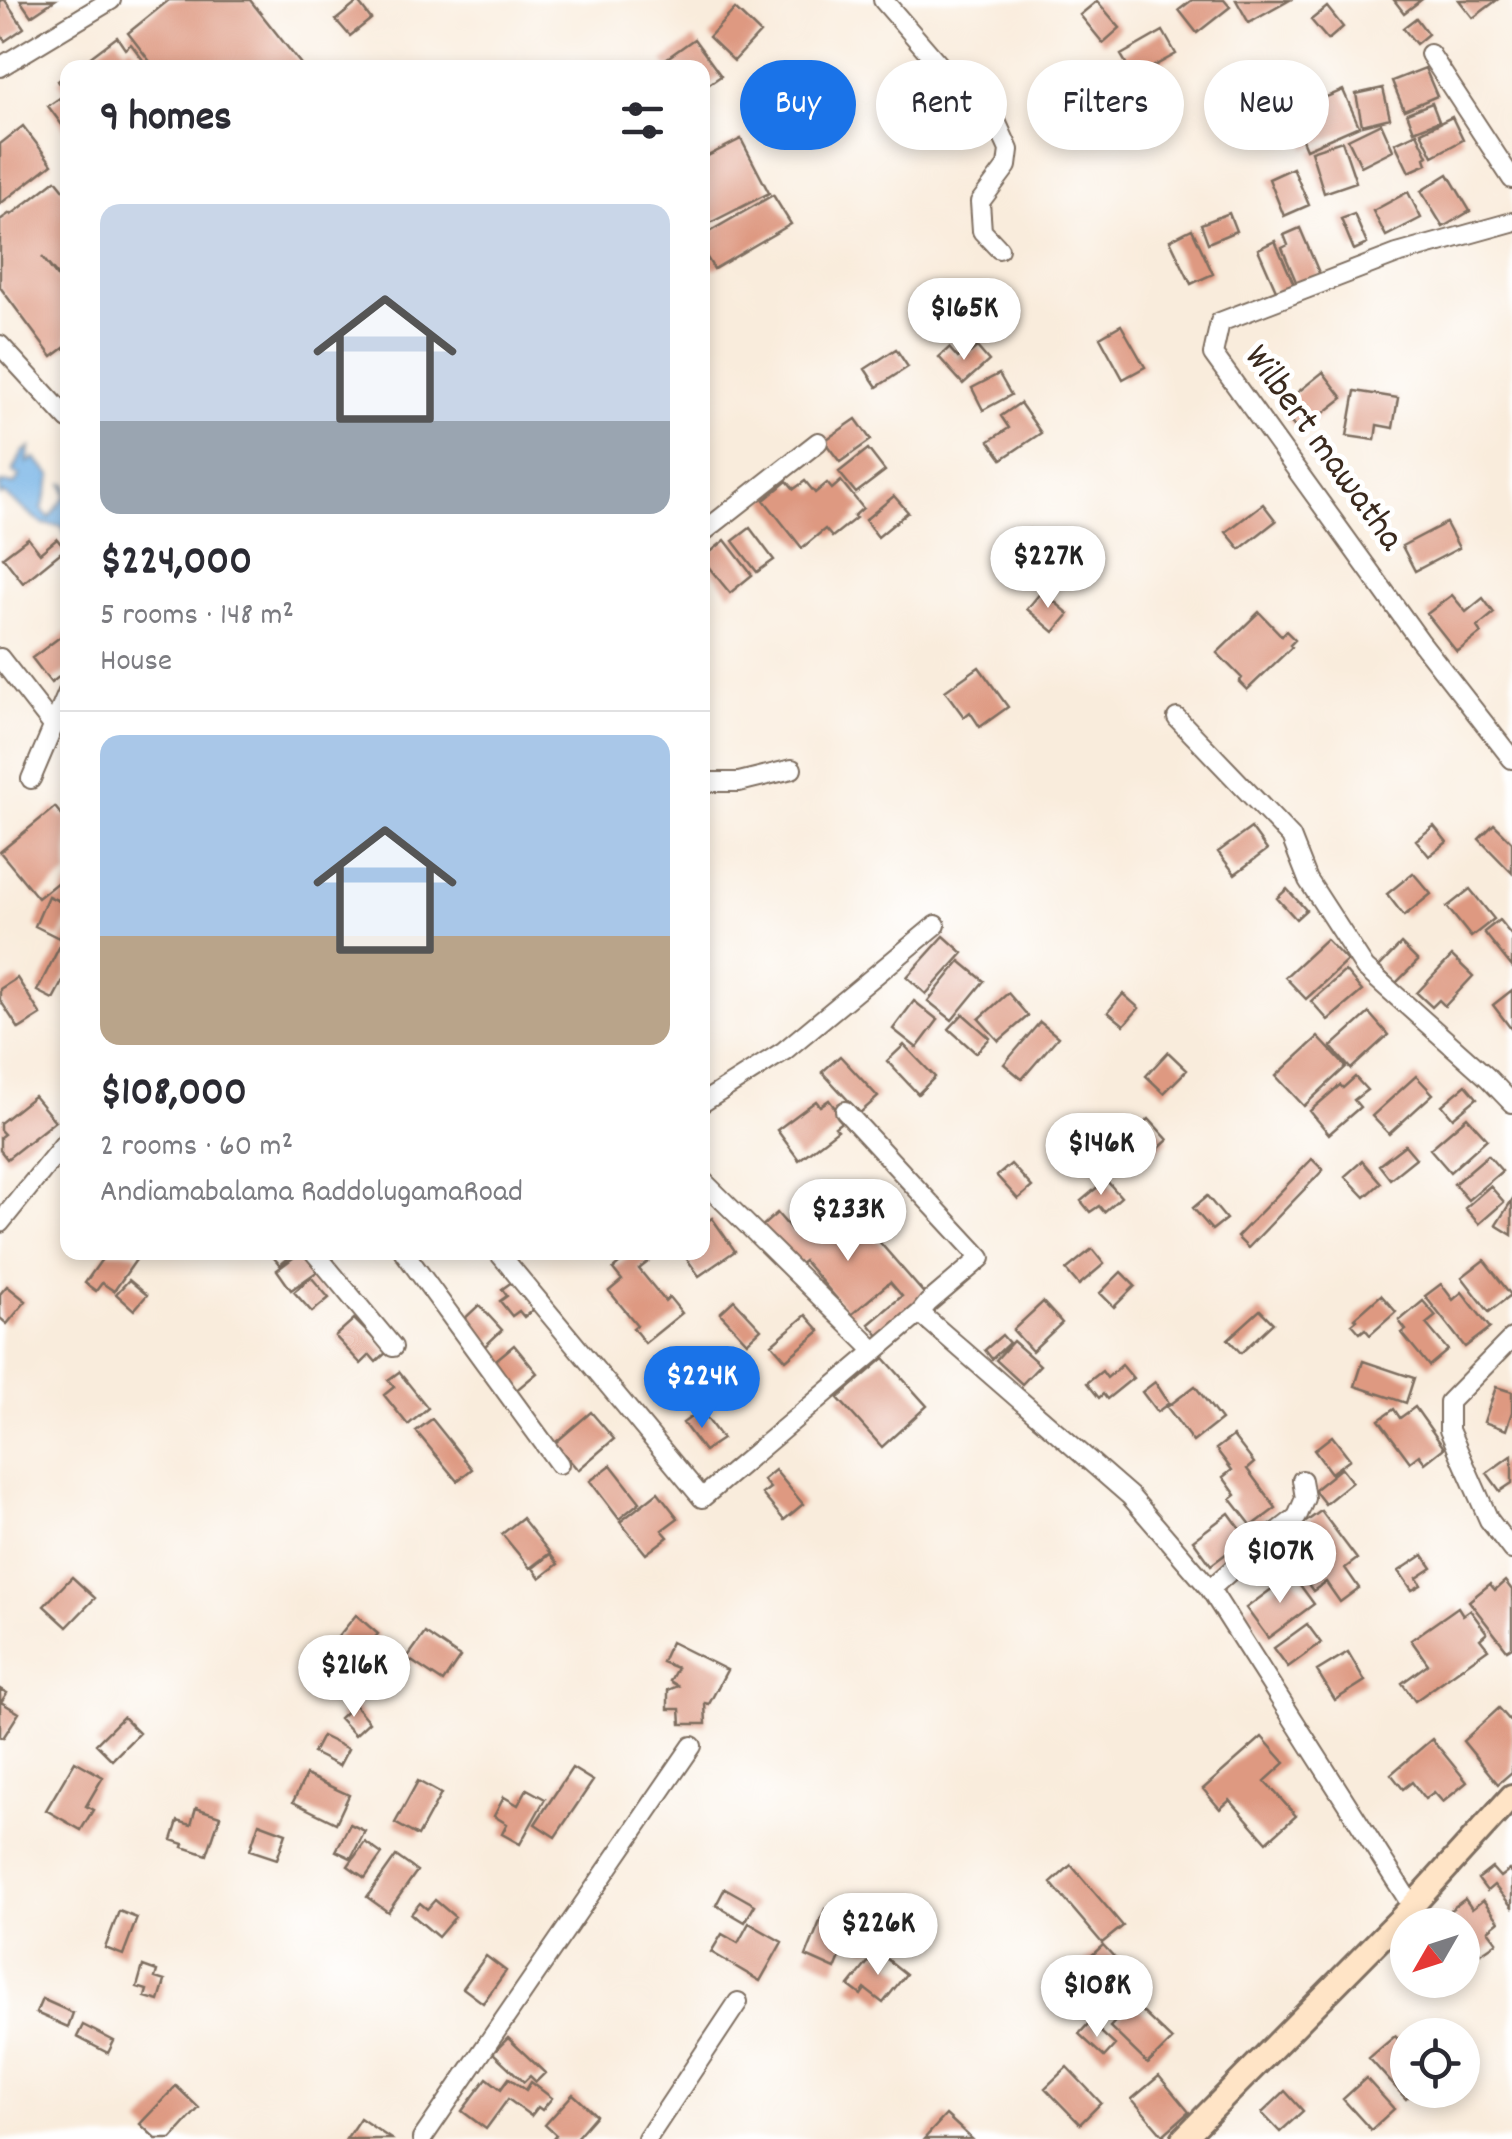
<!DOCTYPE html>
<html lang="en">
<head>
<meta charset="utf-8">
<style>
  :root { --surface:#fff; --page:#f7f7f7; --text:#2b2b33; --muted:#7c7c81; --line:#e1e1e2; --accent:#1a73e8 }
  body { margin:0; font-family:Dekko,sans-serif; background:var(--page); color:var(--text); height:100vh; display:flex; flex-direction:column; font-size:38px; white-space:nowrap }
  * { box-sizing:border-box; margin:0 }
  p { font-size:32px; color:var(--muted) }
  .icon { flex:none; width:55px; height:55px; fill:none; stroke:currentColor; stroke-width:2; stroke-linecap:round; stroke-linejoin:round }
  .map { position:relative; flex:1; overflow:hidden }
  .side { position:absolute; left:60px; top:60px; width:650px; height:1200px; display:flex; flex-direction:column; background:var(--surface); border-radius:20px; box-shadow:0 5px 15px #0003 }
  .side>* { flex:none }
  .top-card { position:absolute; left:740px; top:60px; width:620px; height:90px; display:flex; gap:20px }
  .needle { width:65px; rotate:231deg }
  .buttons { position:absolute; left:1390px; top:1908px; display:grid; gap:20px }
  .buttons a { display:grid; place-items:center; width:90px; height:90px; border-radius:50%; background:var(--surface); box-shadow:0 5px 15px #0003; font-size:50px }
  .price { position:absolute; translate:-50% -85px; padding:0 22px; border-radius:35px; background:#fff; color:#222; font-size:32px; line-height:65px; filter:drop-shadow(0 2px 5px #0008) }
  .price::after { content:''; position:absolute; left:50%; top:60px; width:30px; height:22px; margin-left:-15px; background:inherit; clip-path:polygon(0 0,100% 0,50% 100%) }
  .price.active { background:var(--accent); color:#fff }
  ul { padding:0; list-style:none }
  li { display:grid; align-content:center; gap:20px; height:530px; padding:0 40px }
  li+li { border-top:2px solid var(--line) }
  li span { display:grid; place-items:center; height:310px; border-radius:20px; color:#555 }
  li>.icon { margin-inline-start:auto }
  span .icon { width:180px; height:180px; fill:#fffc; stroke-width:1 }
  li b { font-size:42px }
  h2 { display:flex; justify-content:space-between; align-items:center; height:120px; padding:0 40px; font-size:42px }
  .chip { padding:0 35px; border-radius:45px; background:var(--surface); box-shadow:0 5px 15px #0003; font-size:35px; line-height:90px }
  .chip.active { background:var(--accent); color:#fff }
  .map>svg:first-child { display:block }
  .water { fill:#71b0e4; stroke:#566d81; stroke-width:2.5 }
  .building { fill:#de9981 }
  .lines { fill:none; stroke-linecap:round; stroke-linejoin:round }
  .street-casing { stroke:#7e6e60; stroke-width:22 }
  .secondary-casing { stroke:#7e6e60; stroke-width:28 }
  .street { stroke:#fff; stroke-width:18 }
  .secondary { stroke:#ffe4c6; stroke-width:22 }
  .labels { text-anchor:middle; dominant-baseline:central; stroke-width:10; stroke-linejoin:round; paint-order:stroke }
  .street-label { font-size:38px; fill:#3b2a1e; stroke:#fff }
</style>
</head>
<body>
<div class="map">
<svg width="1512" height="2139" viewBox="0 0 1512 2139">
  <rect width="100%" height="100%" fill="#fff"/>
  <filter id="ink" filterUnits="userSpaceOnUse"><feTurbulence type="fractalNoise" baseFrequency=".01" numOctaves="2"/><feDisplacementMap in="SourceGraphic" scale="20" xChannelSelector="R" yChannelSelector="G"/><feConvolveMatrix kernelMatrix="1 2 1 2 8 2 1 2 1" color-interpolation-filters="sRGB"/></filter>
  <filter id="wash" filterUnits="userSpaceOnUse"><feTurbulence type="fractalNoise" baseFrequency=".0048" numOctaves="4" result="noise"/><feDisplacementMap in="SourceGraphic" scale="40" xChannelSelector="R" yChannelSelector="G"/><feGaussianBlur stdDeviation="2.25" result="paint"/><feColorMatrix in="noise" values="0 0 0 0 0 0 0 0 0 0 0 0 0 0 0 0 0 1.4 0 .05"/><feComposite in="paint" operator="in"/></filter>
  <g filter="url(#wash)">
    <rect width="100%" height="100%" fill="#f9ecdc"/>
    <path class="water" d="M30 448 27 463 35 458 52 476 42 509 49 518 66 496 63 484H67V516L65 523 67 524V539L62 526 43 524 4 494 0 496V483L15 484 20 476 13 472 23 452Z"/>
    <g id="blocks">
      <path class="building" d="M0 0H5L24 28 5 41 0 34Z
        M20 0H55L31 16Z
        M169 0H250L304 68H155L128 33Z
        M1192 0H1224L1230 7 1197 33 1179 10Z
        M1236 0H1290L1249 23Z
        M1394 0H1421L1404 13Z
        M1459 0H1497L1473 18Z
        M1097 1 1120 28 1103 43 1080 15Z
        M358 2 371 19 350 36 336 20Z
        M1327 7 1343 27 1328 40 1311 20Z
        M735 9 760 33 734 61 709 37Z
        M1416 18 1428 34 1416 44 1403 28Z
        M1163 31 1176 54 1134 77 1121 55Z
        M117 37 125 49 131 44 149 68H76Z
        M694 39 721 76 702 89V68H668L663 61Z
        M1425 68 1437 96 1404 110 1392 81Z
        M68 73V133L48 106 67 93 58 81Z
        M1383 88 1390 118 1362 125 1356 94Z
        M1343 90 1359 126 1306 149 1298 130 1315 123 1307 105Z
        M1432 103 1439 121 1414 131 1407 113Z
        M1452 117 1463 140 1433 156 1421 132Z
        M1381 123 1393 150 1361 166 1348 139Z
        M23 126 52 164 0 204V144Z
        M1417 133 1428 156 1425 158 1427 164 1409 172 1395 143Z
        M741 139 769 193 702 227V159Z
        M1342 141 1356 182 1324 193 1311 151Z
        M1293 168 1309 205 1284 216 1269 179Z
        M1448 174 1470 211 1443 227 1421 191Z
        M56 180 68 195V288L42 257 68 291V345L52 357 0 287V220L10 213 11 215Z
        M1408 192 1421 218 1386 236 1373 211Z
        M773 195 791 224 714 269 702 250V236Z
        M1229 213 1236 231 1208 243 1201 224Z
        M1354 214 1367 244 1354 250 1341 219Z
        M1300 228 1320 275 1297 284 1282 248 1288 245 1284 235Z
        M1192 229 1213 274 1191 284 1170 240Z
        M1275 241 1296 289 1279 297 1258 249Z
        M1121 325 1145 367 1123 379 1100 337Z
        M977 347 989 361 963 384 939 357 949 348 958 358 967 350 970 353Z
        M896 349 908 367 877 387 865 369Z
        M1323 372 1343 398 1299 432 1287 418 1292 415 1283 404Z
        M999 374 1011 395 983 410 972 388Z
        M1355 391 1398 398 1393 428 1377 425 1375 440 1347 436Z
        M1020 403 1041 433 1002 459 989 441 1009 428 1001 416Z
        M856 419 871 440 840 462 824 441Z
        M868 449 885 471 856 493 839 472Z
        M787 481 794 489 805 481 815 493 827 483 832 489 841 481 863 508 854 516 856 518 832 537 825 529 802 548 764 500Z
        M894 496 908 512 878 537 865 520Z
        M1263 504 1276 521 1240 549 1226 532Z
        M1446 523 1459 548 1415 571 1402 546Z
        M750 528 774 560 757 572 733 541Z
        M1029 529 1036 548 1015 555 1009 536Z
        M28 538 40 553 57 539 65 549 23 583 3 557Z
        M725 540 752 575 730 593 702 559Z
        M1042 591 1069 614 1054 632 1027 609Z
        M1452 595 1466 612 1483 598 1494 613 1477 627 1481 633 1457 652 1427 614Z
        M1259 612 1282 636 1286 631 1295 640 1290 645 1292 647 1247 690 1239 682 1242 678 1217 653Z
        M68 631V670L51 683 32 658Z
        M979 667 1008 707 980 727 970 712 964 717 945 691Z
        M55 807 63 817 68 813V874L38 898 0 852Z
        M1494 824 1512 842V873L1479 839Z
        M1434 826 1447 842 1429 856 1416 840Z
        M1251 828 1267 850 1235 874 1218 852Z
        M1413 873 1431 894 1404 916 1387 894Z
        M68 882V919L59 938 35 926 48 896 59 901Z
        M1287 889 1306 910 1296 919 1277 898Z
        M1470 889 1494 919 1471 937 1447 907Z
        M1499 920 1512 936V967L1484 932Z
        M68 930V971L53 999 37 991Z
        M944 936 963 953 926 994 907 977Z
        M1326 939 1347 961 1306 999 1285 977Z
        M1401 944 1418 961 1396 983 1379 967Z
        M1452 956 1473 976 1445 1006 1439 1000 1432 1007 1417 993Z
        M960 961 984 981 952 1020 928 1001Z
        M1345 971 1362 991 1328 1020 1311 1001Z
        M17 978 41 1015 19 1029 0 1000V989Z
        M1512 990V1030L1493 1005Z
        M1008 993 1028 1016 999 1041 979 1019Z
        M1123 994 1139 1008 1124 1025 1108 1012Z
        M914 1001 938 1020 917 1048 893 1029Z
        M1369 1013 1388 1035 1351 1069 1331 1047Z
        M963 1014 990 1038 976 1053 949 1029Z
        M1040 1022 1058 1037 1022 1079 1004 1064Z
        M1318 1037 1346 1067 1304 1106 1276 1076Z
        M904 1045 935 1077 918 1094 887 1061Z
        M1168 1052 1187 1070 1164 1093 1146 1076Z
        M840 1056 878 1097 860 1113 822 1072Z
        M1416 1076 1433 1094 1389 1134 1372 1116Z
        M1355 1077 1367 1090 1354 1100 1360 1107 1329 1134 1310 1111 1340 1085 1343 1088Z
        M1466 1085 1477 1098 1453 1118 1442 1105Z
        M34 1096 55 1121 7 1159 0 1150V1137L4 1134 0 1130V1123Z
        M829 1100 844 1120 835 1127 838 1130 799 1160 777 1130 816 1101 820 1106Z
        M1467 1117 1487 1139 1450 1172 1430 1149Z
        M1149 1119 1168 1140 1145 1161 1126 1139Z
        M1405 1145 1416 1158 1390 1179 1379 1165Z
        M1488 1155 1502 1171 1468 1200 1454 1184Z
        M1312 1159 1323 1170 1248 1248 1237 1237Z
        M1362 1161 1381 1183 1365 1197 1345 1176Z
        M1011 1164 1032 1187 1018 1199 997 1176Z
        M1106 1180 1121 1197 1104 1212 1099 1206 1090 1212 1081 1201Z
        M1490 1186 1504 1202 1479 1224 1465 1208Z
        M1207 1196 1226 1219 1212 1230 1193 1208Z
        M1512 1200V1235L1496 1225Z
        M830 1205 846 1223 856 1215 927 1297 881 1338 869 1324 902 1296 890 1282 851 1315 804 1261 795 1268 760 1228 777 1213 796 1235Z
        M712 1218 735 1251 699 1276 682 1252H702V1225Z
        M1092 1249 1104 1264 1079 1285 1066 1270Z
        M107 1252H132L138 1257 114 1291 102 1283 96 1291 85 1283Z
        M269 1252H296L280 1265Z
        M301 1252H305L318 1271 291 1290 277 1270Z
        M633 1252H649L653 1258 639 1269 665 1301 669 1297 682 1313 645 1343 633 1328 637 1325 609 1291 622 1280 613 1269Z
        M1484 1260 1511 1295 1489 1312 1462 1277Z
        M1121 1272 1135 1286 1114 1307 1100 1293Z
        M311 1277 329 1298 312 1312 294 1292Z
        M129 1280 147 1295 134 1310 116 1294Z
        M512 1282 534 1309 524 1317 519 1311 512 1316 500 1301 507 1296 502 1289Z
        M1441 1284 1453 1300 1462 1292 1490 1328 1465 1347 1425 1296Z
        M7 1286 26 1301 7 1324 0 1318V1294Z
        M1381 1295 1396 1312 1370 1335 1365 1329 1360 1333 1352 1324 1357 1320 1355 1318Z
        M734 1300 761 1329 747 1342 720 1313Z
        M1423 1301 1436 1316 1426 1324 1448 1350 1429 1366 1402 1333 1406 1330 1399 1321Z
        M1043 1302 1062 1323 1032 1351 1013 1330Z
        M479 1305 502 1330 483 1348 460 1323Z
        M1260 1310 1273 1323 1241 1353 1228 1339Z
        M806 1315 820 1331 786 1360 772 1344Z
        M354 1319 387 1352 376 1362 370 1355 361 1364 335 1336Z
        M1002 1335 1009 1343 992 1359 985 1350Z
        M1013 1341 1040 1365 1022 1384 996 1360Z
        M514 1345 537 1373 514 1392 491 1364Z
        M884 1358 927 1406 882 1447 838 1398Z
        M1363 1361 1414 1378 1406 1403 1355 1386Z
        M1122 1365 1133 1378 1107 1399 1103 1394 1099 1398 1087 1383 1102 1371 1107 1378Z
        M399 1372 428 1408 408 1425 384 1395 394 1387 388 1380Z
        M1155 1382 1169 1403 1157 1412 1142 1392Z
        M1195 1386 1221 1420 1193 1442 1167 1407Z
        M1496 1387 1512 1392V1412L1506 1430 1484 1422Z
        M1415 1407 1444 1448 1425 1463 1419 1455 1410 1462 1379 1420 1394 1409 1400 1418Z
        M701 1410 722 1439 704 1451 683 1423Z
        M591 1412 614 1439 578 1470 555 1443Z
        M432 1419 472 1469 457 1481 416 1431Z
        M1233 1436 1254 1463 1247 1469 1276 1508 1252 1526 1231 1499 1236 1495 1223 1477 1232 1470 1216 1449Z
        M1332 1436 1350 1459 1331 1473 1314 1450Z
        M1512 1455V1483L1500 1491 1487 1473Z
        M611 1465 640 1502 619 1519 590 1481Z
        M1341 1468 1352 1482 1325 1504 1314 1490Z
        M775 1470 803 1504 784 1520 762 1494 770 1488 763 1480Z
        M658 1492 678 1518 662 1530 668 1537 646 1554 620 1522Z
        M1321 1511 1357 1559 1345 1568 1359 1588 1340 1602 1326 1582 1313 1591 1278 1542Z
        M1229 1513 1247 1538 1211 1565 1193 1540Z
        M522 1518 550 1553 530 1568 502 1534Z
        M550 1554 558 1564 540 1578 533 1568Z
        M1423 1555 1432 1568 1417 1578 1421 1585 1412 1590 1399 1571Z
        M1292 1574 1314 1604 1268 1638 1246 1608Z
        M72 1577 95 1598 67 1627 44 1606Z
        M1505 1581 1512 1590V1647L1507 1650 1469 1601 1490 1584 1495 1590Z
        M1458 1607 1463 1615 1470 1610 1487 1633 1480 1639 1488 1649 1415 1701 1402 1683 1428 1664 1411 1640Z
        M356 1615 378 1634 351 1667 328 1649Z
        M1307 1624 1321 1643 1288 1667 1274 1648Z
        M425 1633 460 1657 443 1682 407 1658Z
        M671 1642 727 1670 709 1704 705 1703 706 1724H681L680 1709H668V1690L678 1686 670 1681 677 1668 662 1662Z
        M1348 1652 1365 1681 1335 1700 1317 1671Z
        M0 1689 7 1693 1 1702 19 1713 3 1738 0 1737Z
        M354 1704 369 1722 355 1735 339 1718Z
        M1499 1708 1512 1723V1772L1498 1784 1463 1741Z
        M123 1717 139 1733 112 1760 96 1744Z
        M322 1736 348 1749 339 1766 313 1753Z
        M1262 1737 1285 1763 1265 1781 1296 1816 1267 1842 1230 1800 1220 1809 1203 1789Z
        M1432 1739 1467 1782 1443 1802 1434 1792 1425 1799 1412 1782 1403 1789 1391 1774Z
        M75 1761 103 1777 86 1806 93 1810 81 1830 46 1810Z
        M572 1768 593 1781 555 1837 535 1824Z
        M306 1775 349 1795 336 1823 293 1802Z
        M418 1781 441 1794 418 1836 395 1823Z
        M527 1789 545 1799 520 1844 502 1834 507 1824 494 1816 504 1797 518 1805Z
        M196 1808 220 1816 207 1855 183 1847 184 1844 172 1840 178 1821 191 1825Z
        M259 1823 286 1833 277 1859 250 1850Z
        M350 1824 365 1831 351 1858 336 1851Z
        M365 1842 382 1854 365 1878 348 1866Z
        M396 1856 417 1871 388 1912 367 1897Z
        M1071 1865 1123 1926 1102 1943 1051 1883Z
        M1492 1868 1500 1877 1509 1870 1512 1874V1907L1494 1885 1487 1891 1478 1879Z
        M725 1888 755 1905 745 1922 716 1905Z
        M1465 1899 1472 1909 1483 1900 1499 1921 1488 1930 1497 1942 1481 1953 1462 1929V1925H1459L1449 1911Z
        M435 1900 455 1917 438 1937 411 1914 420 1903 427 1909Z
        M825 1909 877 1931 869 1950 847 1940 835 1969 806 1956Z
        M119 1911 137 1918 123 1955 105 1948Z
        M749 1923 782 1942 760 1981 711 1952 722 1934 738 1943Z
        M1103 1945 1143 1988 1116 2012 1077 1969Z
        M877 1951 906 1974 883 2003 865 1989 861 1995 849 1986Z
        M486 1956 506 1971 483 2003 463 1988Z
        M143 1966 157 1971 155 1978 165 1981 159 2001 145 1997 147 1990 137 1987Z
        M42 1999 73 2013 68 2027 36 2013Z
        M1133 2003 1172 2040 1148 2064 1110 2027Z
        M1090 2022 1115 2045 1104 2057 1079 2034Z
        M83 2025 114 2041 108 2053 77 2037Z
        M1395 2036 1408 2049V2090H1416L1406 2099 1369 2058Z
        M508 2038 545 2073 536 2082 530 2076 524 2082 493 2053Z
        M1067 2067 1101 2103 1080 2124 1045 2088Z
        M1159 2076 1189 2112 1163 2135 1132 2099Z
        M487 2078 501 2089 509 2078 526 2090 531 2082 552 2098 542 2110 538 2107 531 2116 508 2099 486 2129 462 2111Z
        M1366 2078 1394 2109 1371 2130 1343 2099Z
        M176 2086 199 2108 171 2139H156L140 2124Z
        M1285 2091 1303 2111 1280 2132 1262 2113Z
        M573 2094 596 2115 575 2139H553L556 2135 545 2125Z
        M946 2115 972 2139H924Z
        M360 2118 391 2139H346Z"/>
    </g>
  </g>
  <g filter="url(#ink)">
    <use href="#blocks" fill-opacity="0" stroke="#7e6e60" stroke-width="2.5"/>
    <g class="lines">
      <g class="street-casing">
        <path id="street" d="M883 0 966 96 987 101 1009 150 1007 166 980 202 982 231 999 249
          M1430 54 1512 179
          M0 67 111 0
          M1512 222 1397 254 1220 322 1213 354 1420 641 1512 759
          M0 345 68 419
          M702 533 818 442
          M0 658 54 727
          M1177 718 1291 837 1308 880 1365 968 1487 1077 1512 1103
          M31 779 68 692
          M702 782H739L792 769
          M702 1103 784 1051 936 925
          M845 1111 981 1258 928 1303 920 1313
          M702 1180 875 1351
          M0 1223 68 1139
          M314 1252 393 1347
          M404 1252 559 1464
          M498 1252 702 1498 920 1313 1130 1496 1210 1589 1412 1906
          M1512 1338 1449 1402V1430L1489 1520 1512 1550
          M1210 1589 1254 1550 1297 1517 1305 1498 1302 1480
          M422 2139 692 1746
          M647 2139 738 2002"/>
      </g>
      <g class="secondary-casing">
        <path id="secondary" d="M1183 2139 1403 1916 1512 1796"/>
      </g>
      <use href="#street" class="street"/>
      <use href="#secondary" class="secondary"/>
    </g>
  </g>
  <g class="labels">
    <g class="street-label">
      <text transform="translate(1322 449) rotate(54)">Wilbert mawatha</text>
    </g>
  </g>
</svg>
<div class="buttons">
<a><svg class="needle" viewBox="-14 -14 28 28"><path d="M0-13l5 13h-10z" fill="#e53935"/><path d="M0 13l5-13h-10z" fill="#7c7c81"/></svg></a>
<a><svg class="icon" aria-label="locate" viewBox="0 0 24 24"><circle cx="12" cy="12" r="6"/><path d="M12 2v4M12 18v4M2 12h4M18 12h4"/></svg></a>
</div>
<b class="price" style="left:964px;top:363px">$165K</b>
<b class="price" style="left:1048px;top:611px">$227K</b>
<b class="price" style="left:1101px;top:1198px">$146K</b>
<b class="price" style="left:848px;top:1264px">$233K</b>
<b class="price active" style="left:702px;top:1431px">$224K</b>
<b class="price" style="left:1280px;top:1606px">$107K</b>
<b class="price" style="left:354px;top:1720px">$216K</b>
<b class="price" style="left:878px;top:1978px">$226K</b>
<b class="price" style="left:1097px;top:2040px">$108K</b>
<div class="top-card">
<a class="chip active">Buy</a>
<a class="chip">Rent</a>
<a class="chip">Filters</a>
<a class="chip">New</a>
</div>
<section class="side">
<h2>9 homes<svg class="icon" aria-label="filters" viewBox="0 0 24 24"><path d="M4 7h16M4 17h16"/><circle cx="9" cy="7" r="2"/><circle cx="15" cy="17" r="2"/></svg></h2>
<ul>
<li><span style="background:linear-gradient(#c9d6e8 70%,#9aa5b1 0)"><svg class="icon" aria-label="home" viewBox="0 0 24 24"><path d="M3 11l9-7 9 7M6 9v11h12V9"/></svg></span><div><b>$224,000</b><p>5 rooms · 148 m²</p><p>House</p></div></li>
<li><span style="background:linear-gradient(#a9c7e8 65%,#b9a48a 0)"><svg class="icon" aria-label="home" viewBox="0 0 24 24"><path d="M3 11l9-7 9 7M6 9v11h12V9"/></svg></span><div><b>$108,000</b><p>2 rooms · 60 m²</p><p>Andiamabalama RaddolugamaRoad</p></div></li>
</ul>
</section>
</div>
</body>
</html>
